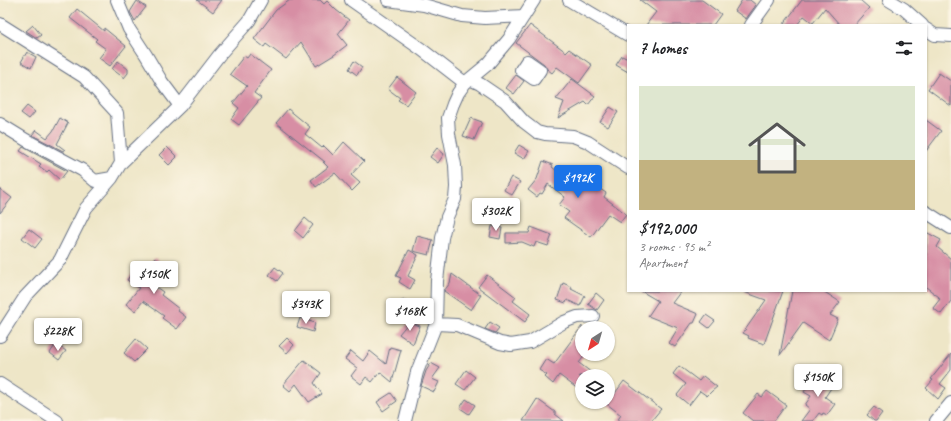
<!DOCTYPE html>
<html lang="en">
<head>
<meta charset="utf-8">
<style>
  :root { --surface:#fff; --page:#f6f6f6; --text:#202124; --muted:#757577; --accent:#1a73e8 }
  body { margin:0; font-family:Caveat,sans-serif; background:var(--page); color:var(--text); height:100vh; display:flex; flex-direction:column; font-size:15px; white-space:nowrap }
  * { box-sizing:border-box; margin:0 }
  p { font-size:13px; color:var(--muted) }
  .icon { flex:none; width:22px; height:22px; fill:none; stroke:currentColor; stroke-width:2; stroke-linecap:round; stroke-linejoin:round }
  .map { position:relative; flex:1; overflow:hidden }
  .details { position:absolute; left:627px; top:24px; width:300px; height:268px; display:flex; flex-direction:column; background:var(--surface); border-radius:0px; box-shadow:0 1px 3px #0004 }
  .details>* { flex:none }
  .needle { width:26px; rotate:217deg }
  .tools { position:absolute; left:575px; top:321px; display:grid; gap:8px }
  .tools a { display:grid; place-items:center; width:40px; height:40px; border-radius:50%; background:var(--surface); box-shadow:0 1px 3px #0004; font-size:20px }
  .price { position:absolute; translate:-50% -34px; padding:0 9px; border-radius:4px; background:#fff; color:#222; font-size:13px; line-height:26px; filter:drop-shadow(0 1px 2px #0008) }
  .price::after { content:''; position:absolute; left:50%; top:24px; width:12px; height:9px; margin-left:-6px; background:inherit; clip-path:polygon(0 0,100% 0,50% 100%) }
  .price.active { background:var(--accent); color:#fff }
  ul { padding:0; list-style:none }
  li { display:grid; align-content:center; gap:8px; height:212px; padding:0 12px }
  li span { display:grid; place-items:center; height:124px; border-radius:0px; color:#555 }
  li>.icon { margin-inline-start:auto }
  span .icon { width:72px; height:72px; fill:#fffc; stroke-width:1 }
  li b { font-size:17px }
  h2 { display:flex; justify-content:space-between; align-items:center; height:48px; padding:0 12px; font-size:17px }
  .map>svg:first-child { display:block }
  .building { fill:#d78ea4 }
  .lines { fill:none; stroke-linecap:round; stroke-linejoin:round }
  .street-casing { stroke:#656f83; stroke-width:14 }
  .street { stroke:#fff; stroke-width:12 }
</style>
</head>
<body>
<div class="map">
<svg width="951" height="421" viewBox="0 0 951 421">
  <rect width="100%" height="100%" fill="#fcf5e5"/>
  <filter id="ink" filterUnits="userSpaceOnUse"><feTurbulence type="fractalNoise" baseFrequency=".025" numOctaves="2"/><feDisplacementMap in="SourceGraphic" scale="8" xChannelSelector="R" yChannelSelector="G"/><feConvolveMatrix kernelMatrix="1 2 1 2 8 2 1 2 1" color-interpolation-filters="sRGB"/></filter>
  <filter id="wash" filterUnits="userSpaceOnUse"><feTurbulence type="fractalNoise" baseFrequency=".012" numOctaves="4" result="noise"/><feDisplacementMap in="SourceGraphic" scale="16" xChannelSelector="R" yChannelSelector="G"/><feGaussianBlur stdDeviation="0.9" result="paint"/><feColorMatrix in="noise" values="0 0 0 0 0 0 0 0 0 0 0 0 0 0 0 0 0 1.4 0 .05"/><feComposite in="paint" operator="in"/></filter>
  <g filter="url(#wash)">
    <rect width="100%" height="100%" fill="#eee6c7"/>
    <g id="blocks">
      <path class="building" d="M197 0H222L213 12Z
        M290 0H320L324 4 327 1 336 10 349 20 338 34 347 45 334 55 316 66 301 42 286 59 266 44 264 47 254 39 276 10Z
        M640 0H702L721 14 713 25H646L656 12Z
        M742 0H750L756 5 746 19 735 11Z
        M802 0H860L869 8 854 25H840L825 8 813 23 804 16 797 25H783Z
        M137 1 146 7 135 21 130 12Z
        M77 9 104 31V28L126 46 110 66 99 58 106 49 95 41 97 39 70 18Z
        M33 25 41 35 37 38 26 31Z
        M530 25 566 52 569 49 592 65 579 83 557 67 552 73 547 69 544 64 516 43Z
        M27 52 36 57 31 68 21 62Z
        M250 54 271 70 254 93 261 98 239 125 231 119 239 108 233 103 247 86 230 74 244 56 247 58Z
        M622 56 628 59V72L616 65Z
        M118 61 128 69V73L124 78 112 69Z
        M354 61 362 67 357 75 349 69Z
        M939 73 951 81V106L928 89Z
        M516 75 524 81 514 94 506 88Z
        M397 77 416 92 406 105 398 100 400 98 388 89Z
        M572 79 595 96 588 105 585 102 558 118 564 102 556 99Z
        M27 106 35 112 29 119 21 113Z
        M610 107 618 112 608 127 600 122Z
        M288 109 310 127 305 134 322 148 324 146 333 155 344 142 364 161 351 175 360 183 352 191 335 173 316 187 311 180 328 167 323 162H325L276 123Z
        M60 118 68 123 57 144 65 150 63 151 32 135 36 130 47 138 53 131Z
        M471 118 482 122 474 140 463 136Z
        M926 120 941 131 926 151Z
        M519 145 529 151 524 159 514 153Z
        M23 147 67 171 60 180 49 170 47 172 39 166 41 164 20 151Z
        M167 147 177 157 169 165 159 155Z
        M437 148 444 154 438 163 430 157Z
        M543 161 553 165 552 167 571 182 577 174 596 188 597 187 606 193 604 197 626 214 620 222 608 214 591 237 564 218 569 212 559 205 565 197 548 184 542 194 540 193 537 197 528 190 537 179Z
        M511 177 520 182 512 195 504 190Z
        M0 189 12 198 0 213Z
        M305 218 313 225 303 238 295 231Z
        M492 226 502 228 500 239 490 237Z
        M531 227 552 235 548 246 536 242 534 247 522 242 506 243V233H529Z
        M29 229 42 239 35 248 22 238Z
        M926 232 941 240 937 247 951 259V301L941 314 933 308 940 299 938 298 939 297 926 287Z
        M417 236 433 240 429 255 413 251Z
        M409 250 418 255 408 276 415 280 410 289 399 282 401 278 396 276Z
        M155 258 163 265 150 283 163 292 161 295 179 309 178 311 186 317 177 329 162 318 164 316 143 301 135 311 126 304 139 288 127 280 134 270 141 276Z
        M275 267 283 273 277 281 269 275Z
        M452 274 481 295 471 310 444 291 450 283Z
        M487 275 516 297 513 301 530 314 525 322 478 287Z
        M563 283 572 287 571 289 585 296 580 306 567 300 566 303 557 300Z
        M641 291H681L672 303 698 314 694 323H692L675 347 669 343 678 328 648 316 658 301Z
        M744 291H783L764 344 748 338 749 336 743 333 766 300 744 292Z
        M792 291H823L840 302 830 315 838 319 829 340 803 323 780 355Z
        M596 293 604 300 597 310 588 304Z
        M403 299 415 305 407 321 395 317Z
        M706 315 715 321 709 328 701 322Z
        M300 318 315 323 313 332 297 327Z
        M409 322 420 326 413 344 399 334Z
        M490 322 499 328 495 333 485 329Z
        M582 326V354L585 355 579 363 596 376H579L582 378V392L559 375 553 384 545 377 547 375 539 370 546 359 554 364Z
        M287 338 294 345 287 353 279 346Z
        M136 339 147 349 134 362 124 353Z
        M56 344 66 351 59 360 50 353Z
        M390 347 401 350 392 382 380 372 372 382 366 377 361 384 351 376 357 368 345 359 351 351 363 361 370 351 386 364Z
        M951 354V370L940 384 946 388 938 399 926 388 933 380 931 379Z
        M304 360 321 373 314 383 322 394 309 402 296 384 290 391 283 385Z
        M431 363 440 368 432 379 439 382 434 392 421 386 426 371Z
        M679 366 699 381 703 376 717 387 712 391 707 396 700 391 689 405 677 395 686 384 673 374Z
        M466 370 475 377 465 390 456 384Z
        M816 373 833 385 825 397 835 404 827 415 823 413 822 415 819 413 813 421H801L810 409 805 405 811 396 804 392Z
        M624 381 661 409 651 421H617L621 415 607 404Z
        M767 391 786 405 774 421H753L743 413 758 394 762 397Z
        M391 393 397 401 383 411 377 402Z
        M466 399 475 405 469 414 460 408Z
        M537 399 555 412V414L564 421H523Z
        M874 407 882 413 876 421H874L867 415Z"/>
    </g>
  </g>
  <g filter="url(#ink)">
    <use href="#blocks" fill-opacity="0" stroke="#656f83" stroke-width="1"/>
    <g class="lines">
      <g class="street-casing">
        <path id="street" d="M117 0 129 29 146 55 162 82 180 106
          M351 0 421 49 465 83
          M388 0 424 5 462 16 485 18 524 16
          M569 0 628 35
          M889 0 904 9 922 25
          M0 24 84 77 117 113 121 163
          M751 25 769 0
          M926 29 935 35 951 36
          M527 61 540 70 534 79 521 70Z
          M470 79 480 84 505 101 524 122 537 132 545 134 573 136 588 142 628 168
          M0 124 26 140 82 170 95 181 112 178
          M926 212 951 228
          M436 324 457 325 500 343 511 345 530 342 564 322 577 317 593 316
          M0 336 25 297 60 260 86 208 112 178 121 163 180 106 220 54 249 21 261 0
          M0 384 57 421
          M405 421 417 372 436 324 437 281 442 238 447 217 455 199 456 187 455 165 449 134 448 118 453 104 458 93 465 83 488 64 509 39 534 0
          M936 421 951 403"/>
      </g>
      <use href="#street" class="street"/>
    </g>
  </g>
</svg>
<div class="tools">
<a><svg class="needle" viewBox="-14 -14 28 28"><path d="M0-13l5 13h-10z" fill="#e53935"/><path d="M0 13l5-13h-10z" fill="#757577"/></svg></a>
<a><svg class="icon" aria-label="layers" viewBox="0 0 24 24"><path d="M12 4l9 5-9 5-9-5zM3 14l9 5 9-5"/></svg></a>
</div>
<b class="price active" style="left:578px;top:199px">$192K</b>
<b class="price" style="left:496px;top:232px">$302K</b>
<b class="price" style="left:154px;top:295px">$150K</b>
<b class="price" style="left:306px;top:325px">$343K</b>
<b class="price" style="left:410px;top:332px">$168K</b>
<b class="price" style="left:58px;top:352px">$228K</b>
<b class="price" style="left:818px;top:398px">$150K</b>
<section class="details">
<h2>7 homes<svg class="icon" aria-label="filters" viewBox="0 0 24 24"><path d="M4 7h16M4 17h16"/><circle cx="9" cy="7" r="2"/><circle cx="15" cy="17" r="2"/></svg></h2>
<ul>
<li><span style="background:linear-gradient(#dfe7d0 60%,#c2b280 0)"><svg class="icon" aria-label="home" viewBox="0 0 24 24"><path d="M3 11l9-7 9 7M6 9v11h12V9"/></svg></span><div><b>$192,000</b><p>3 rooms · 95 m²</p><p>Apartment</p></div></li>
</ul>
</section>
</div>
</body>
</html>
